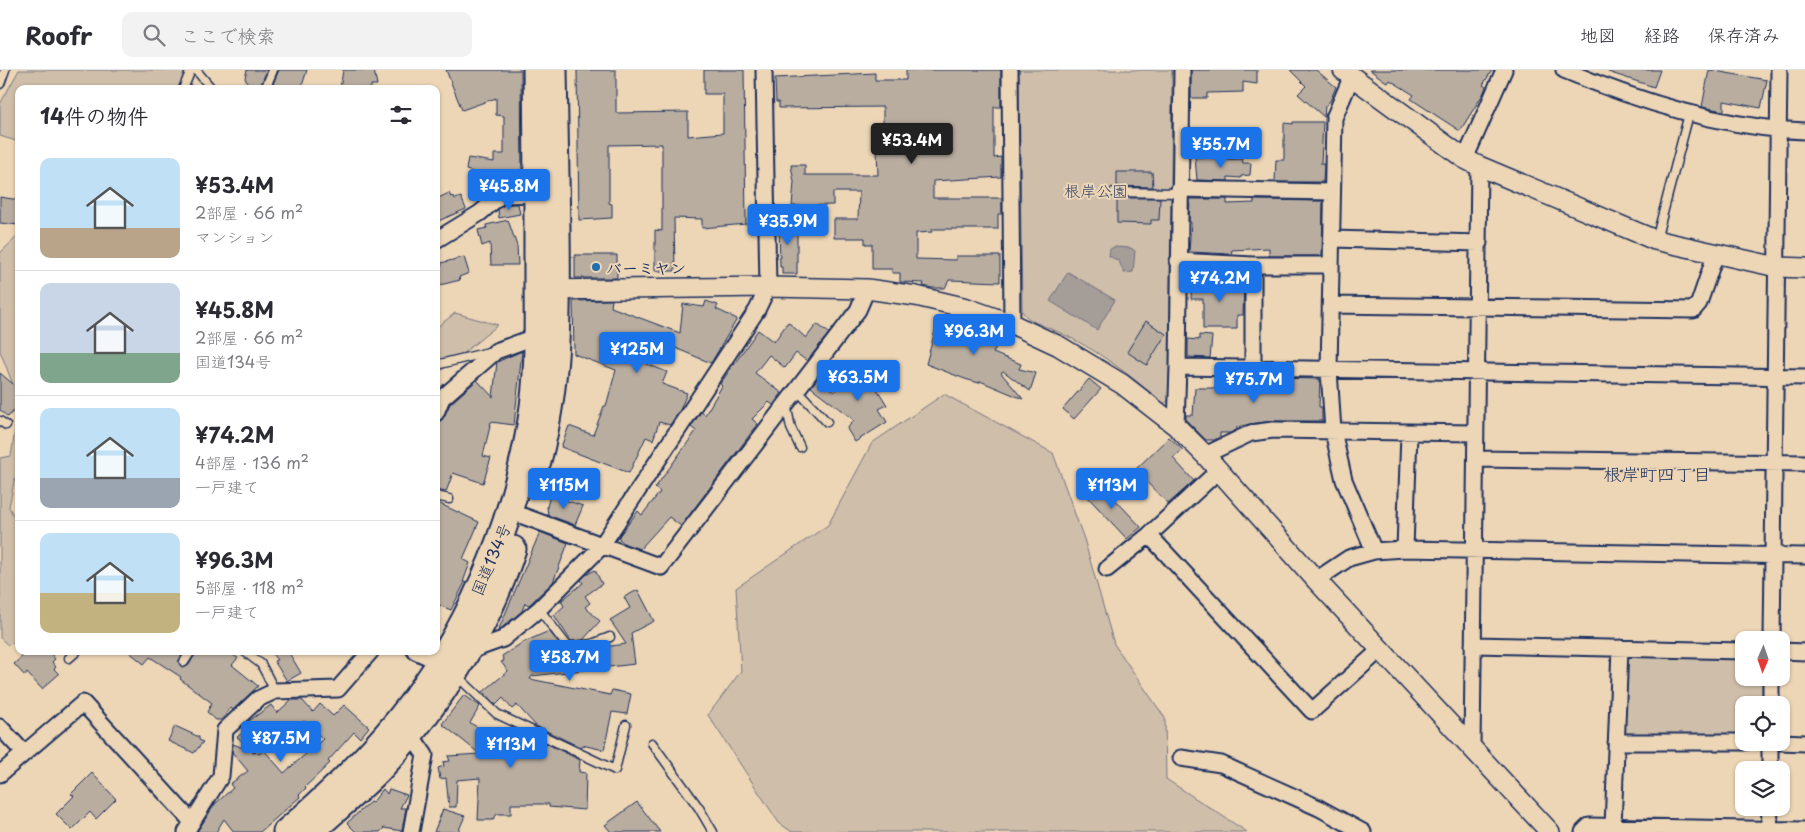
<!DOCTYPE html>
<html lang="ja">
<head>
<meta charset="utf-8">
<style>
  :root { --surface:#fff; --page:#f2f2f3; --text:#2b2b33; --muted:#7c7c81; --line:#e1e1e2; --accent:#1a73e8 }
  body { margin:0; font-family:"Playpen Sans","Klee One",sans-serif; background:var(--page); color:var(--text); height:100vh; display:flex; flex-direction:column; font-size:19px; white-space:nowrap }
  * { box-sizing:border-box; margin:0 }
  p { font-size:16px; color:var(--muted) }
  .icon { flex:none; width:28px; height:28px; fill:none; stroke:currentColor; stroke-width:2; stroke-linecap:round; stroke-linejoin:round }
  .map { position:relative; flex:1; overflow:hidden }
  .sheet { position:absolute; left:15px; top:15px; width:425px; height:570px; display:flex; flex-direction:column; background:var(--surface); border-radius:10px; box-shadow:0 1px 4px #0004 }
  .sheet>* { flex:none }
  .needle { width:32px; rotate:182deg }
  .buttons { position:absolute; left:1735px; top:561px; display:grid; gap:10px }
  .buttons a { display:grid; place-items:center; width:55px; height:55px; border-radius:10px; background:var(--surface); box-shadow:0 1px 4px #0004; font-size:25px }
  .price { position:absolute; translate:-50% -42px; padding:0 11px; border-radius:5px; background:var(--accent); color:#fff; font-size:16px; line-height:32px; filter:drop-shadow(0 1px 2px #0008) }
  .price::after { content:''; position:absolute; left:50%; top:30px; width:15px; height:11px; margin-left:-8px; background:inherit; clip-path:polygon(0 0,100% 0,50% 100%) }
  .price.current { background:#222; color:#fff }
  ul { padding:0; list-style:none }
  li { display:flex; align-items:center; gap:15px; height:125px; padding:0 25px }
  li+li { border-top:1px solid var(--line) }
  li span { display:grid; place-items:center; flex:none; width:140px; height:100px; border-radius:10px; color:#555 }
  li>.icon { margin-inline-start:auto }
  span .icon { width:60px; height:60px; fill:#fffc; stroke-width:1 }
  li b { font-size:21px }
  h2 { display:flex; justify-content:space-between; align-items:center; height:60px; padding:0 25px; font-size:21px }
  header { display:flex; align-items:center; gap:30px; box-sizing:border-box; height:70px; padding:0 25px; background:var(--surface); border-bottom:1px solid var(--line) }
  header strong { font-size:24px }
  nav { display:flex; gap:28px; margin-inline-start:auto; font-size:18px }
  .search { width:350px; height:45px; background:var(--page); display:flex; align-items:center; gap:12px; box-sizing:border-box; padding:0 18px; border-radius:10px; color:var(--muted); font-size:19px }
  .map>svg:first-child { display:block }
  .green { fill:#cfbea9; stroke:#757684 }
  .water { fill:#a59d98; stroke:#6e7181 }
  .building { fill:#b9ada0; stroke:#1b2f5e; fill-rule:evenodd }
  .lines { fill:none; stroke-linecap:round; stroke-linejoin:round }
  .service-casing { stroke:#1b2f5e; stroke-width:11 }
  .minor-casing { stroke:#1b2f5e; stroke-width:19 }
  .tertiary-casing { stroke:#1b2f5e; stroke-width:22 }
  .trunk-casing { stroke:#1b2f5e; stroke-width:29 }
  .service { stroke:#edd6b6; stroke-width:8 }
  .minor { stroke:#edd6b6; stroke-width:15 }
  .tertiary { stroke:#edd6b6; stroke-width:19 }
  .trunk { stroke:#edd6b6; stroke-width:25 }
  .poi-dot { fill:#1f6fb2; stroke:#edd6b6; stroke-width:2 }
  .labels { text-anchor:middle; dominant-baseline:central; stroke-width:4; stroke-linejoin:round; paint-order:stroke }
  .park-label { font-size:16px; fill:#364469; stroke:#edd6b6 }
  .poi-label { font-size:16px; font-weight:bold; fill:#1b2f5e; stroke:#edd6b6; text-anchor:start }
  .street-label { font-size:16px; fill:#1b2f5e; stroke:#edd6b6 }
  .neighbourhood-label { font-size:18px; fill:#1b2f5e; stroke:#edd6b6 }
</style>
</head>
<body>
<header>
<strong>Roofr</strong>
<div class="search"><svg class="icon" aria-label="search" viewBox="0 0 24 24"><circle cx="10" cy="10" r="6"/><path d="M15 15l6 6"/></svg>ここで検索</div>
<nav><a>地図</a><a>経路</a><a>保存済み</a></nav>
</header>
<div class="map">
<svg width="1805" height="762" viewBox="0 0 1805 762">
  <rect width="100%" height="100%" fill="#edd6b6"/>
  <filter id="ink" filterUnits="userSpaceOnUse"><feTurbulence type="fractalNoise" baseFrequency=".02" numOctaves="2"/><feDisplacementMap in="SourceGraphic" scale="10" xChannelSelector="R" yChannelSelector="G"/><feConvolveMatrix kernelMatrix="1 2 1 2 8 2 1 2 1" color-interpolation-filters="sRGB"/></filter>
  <g filter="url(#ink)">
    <path class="green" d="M19 0H185L187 2 184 19H19V72L0 66V34Z
      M1019 0H1172L1169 330 1164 334C1130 305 1096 278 1054 260 1043 255 1028 252 1022 241Z
      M19 165V330L0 281V183Z
      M455 243 498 255 436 305V258Z
      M944 324 1053 383 1084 469 1114 574 1165 648 1166 709 1247 762H792L779 753 708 645 741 601 736 518 828 455 872 373Z
      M19 334V403L15 407 9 437 19 457V566L9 576 0 568V388L11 386Z
      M1620 586 1744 587V608H1762V635H1744V666L1619 664Z"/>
    <path class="water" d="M1114 177 1131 178 1135 181 1133 202 1124 203 1119 191 1109 186 1110 179Z
      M1068 202 1115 230 1097 260 1050 231Z"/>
    <path class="building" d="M247 0H267L259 19H250L245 8Z
      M279 0H307L301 19H271Z
      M343 0H374L377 15H371V19H340Z
      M446 0H521L522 107H482L473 105V102L466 100 468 88 494 92V84H504V46L496 45V28L462 40Z
      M577 0H616V43L688 42V66L723 63V24H704V0H744L746 154 702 158V149L674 148 675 201H655V160L662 161V74L609 75V133L612 134V148L579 150Z
      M906 0H1001V37H994V88L1001 87V107L933 111V128H1002V144H998V159H932V162L916 163V189L956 190V186H1000V212L949 210 945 218H932L923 216 924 213 900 212V203H892V199H872V174H865V168H834V149H858L859 122H833V135L792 136 794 112 791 95H805V105H878L877 81H883V37L779 38V32H776L775 8 875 3V10H906Z
      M1191 0H1257V14L1243 12V22L1207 23V28H1191Z
      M1290 0H1316L1336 17 1330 31 1325 36 1324 47 1298 24 1306 16Z
      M1370 0H1492L1483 15 1486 17 1483 24 1460 61 1411 29 1414 25 1390 10 1388 13Z
      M1608 0H1660L1654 17 1608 2Z
      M1709 0 1767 10 1761 38 1724 31V41L1702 37Z
      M1293 52H1323L1321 94H1324L1323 112H1275L1276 90H1284V53L1293 54Z
      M1195 87 1219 88V90L1242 89 1243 93H1251L1250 105 1241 106V108L1228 107V111L1197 110Z
      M1117 102H1152L1153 117 1117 116Z
      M449 123 451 127 454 126 455 129 461 127 466 139 436 152V129Z
      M0 127 19 130V155L0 153Z
      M1117 128H1160L1159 150H1151V154L1117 153Z
      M1190 129H1227V134L1254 133V130L1323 131 1322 186H1269V178L1232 180 1231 184 1189 182 1191 152H1189Z
      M505 134H518L520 144 499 148 498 140Z
      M779 149H797V204H782V197H780Z
      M508 150 517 176 518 195H491L490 173 482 176 478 160 487 158 486 155Z
      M575 185H617V208H575Z
      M464 187 469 203 459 207 460 210 440 215 436 198 442 196 441 193Z
      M1221 210H1244L1243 245H1237V259H1203V229H1191L1192 213 1221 214Z
      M612 230 611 237 680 263 683 234 704 237 706 231 718 235 716 239 737 249 711 293 656 270 647 294 667 302 662 314 687 323 680 340 670 355 659 352 653 370 646 367 629 403 561 377 569 356 593 365 604 336H606L616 300 574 284 573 231Z
      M939 246 957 252 958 248 971 252 1001 266 993 283 1021 294 1019 299 1036 303 1030 321 1003 301 1001 303 1023 329 980 311 979 313 965 309 926 294Z
      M1146 251 1166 264 1147 295 1127 282Z
      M788 252 806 268 817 254 829 263 807 291 796 283 785 298 769 285 755 303 782 323 773 335 769 332 752 349 758 354 681 456 669 447 640 479 625 474 619 469V466L638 441 642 445 660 422 655 418 696 361 691 357 701 342 705 345 722 316 720 314 758 260 774 272Z
      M1199 265 1212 266 1210 288 1188 287V269L1199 270Z
      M522 281 514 355 491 352 483 386 491 388 483 413 453 403 446 422 436 420V355L444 347 450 334 477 310 493 327 497 292Z
      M878 296 894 319H877L887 335 879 339 887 352 855 372 847 359 854 350 811 317 818 308 834 322 847 301 872 316Z
      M0 303 19 319V335L8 347 0 340Z
      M1226 307 1320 309 1319 337H1322V351H1273L1250 354 1237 357V360L1230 363H1220V367L1214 370H1206L1186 350V345H1193L1195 318H1218Z
      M1089 309 1101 319 1074 349 1063 339Z
      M1169 367 1183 380 1173 388 1194 411 1168 434 1135 400Z
      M1097 410 1141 457 1127 469 1084 423Z
      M550 425 583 436 575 455 548 445 547 437Z
      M436 432 479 452 463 489 470 493 463 512H465L451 540 436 534Z
      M540 462 568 473 559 497 553 512 529 535 525 533 522 541 498 561Z
      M595 500 602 514 585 526 590 533 585 537 600 551 583 570 571 571 554 545 564 536 561 531 583 513 581 510 586 505Z
      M638 520 654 551 631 563 635 594 532 606 530 609 610 625 612 620 631 624 627 644 612 642 604 680 582 675V678L536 656 517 635 512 639 503 628 496 635 483 622 508 601 501 592 504 591 502 586 522 573 549 561 566 582 626 574 610 550 630 538 624 527Z
      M28 581H49L55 589 52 592 56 597 54 599 59 604 42 619 27 603 25 606 14 594Z
      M128 581H184L178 592 184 598 189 595 197 581H226L238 588 232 595 258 616 233 640 231 638 221 650H216L207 642 212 633 180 609 181 607 150 587 144 594Z
      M270 581H288L301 603 287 611 274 591 277 590Z
      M464 625 480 636 470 653 497 668 501 661 513 668 514 663 531 666 580 690 579 702 586 703 585 740 549 737V734H511V744H497L493 750H478L480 708 457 710 456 737H449L446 708 440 709 438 698 444 696 443 692 450 691 448 686 480 684 442 654Z
      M291 630H302L313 642 320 634 333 646 344 635 369 657 360 668 354 662 328 691 330 693 305 717 306 718 299 725 300 727 260 762H234L224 749 216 762H197L215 734 233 718 230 714 248 701 232 682 233 674 256 683 237 667 249 658 245 654 271 635 277 643ZM304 651 323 669 284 703 263 679 260 684 257 683 280 664 284 668Z
      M175 656 199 667V670L203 672 194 683 168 671Z
      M92 703 116 729 96 749 90 742 72 760 56 744 74 726 71 724Z
      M383 719 387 724 389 719 407 725 400 738H406L402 761 384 758 380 762H356L347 753 370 732 372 733Z
      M637 732 660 762H611L605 755Z
      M443 739 465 746 458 762H434Z"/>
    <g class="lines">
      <g class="service-casing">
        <path id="service" d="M196 0 212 19
          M0 14 5 0
          M183 19 191 0
          M265 19 273 0
          M1114 122 1179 123
          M1656 170 1689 44
          M436 295 489 282
          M797 320 827 352
          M786 334 791 358 800 377
          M0 351 6 355
          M436 426 449 429
          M539 539 568 577 592 574 610 567
          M244 581 261 594 275 621
          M69 588 77 581
          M184 592 191 581
          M456 605 497 644 615 700 626 655
          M652 673 699 738 713 762"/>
      </g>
      <g class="minor-casing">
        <path id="minor" d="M1010 0 1012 254
          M1564 0C1640 32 1722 58 1805 61
          M1351 8 1334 48 1329 300 1333 361 1344 410 1374 481
          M1465 89 1504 0
          M1179 119 1332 122
          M1332 169 1479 173
          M436 170 480 143 501 125 537 124
          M1178 191 1253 195H1331
          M1331 235 1693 240 1699 233 1716 183
          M1178 297 1182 0
          M1253 298V195
          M436 343 442 328 496 281 537 266
          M1176 356 1178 297 1805 307
          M1205 385 1251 363 1273 360 1475 363
          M1476 389 1805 393
          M1218 401 1149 465 1312 641 1381 579
          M523 446 661 497 858 240 867 219
          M1405 479 1409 363
          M1107 499 1149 465
          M1316 510 1349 488 1374 481 1405 479 1805 486
          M1772 570 1779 0
          M1473 575 1744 581
          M415 581 439 592
          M1781 581 1805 582
          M467 582 503 569 539 539 600 478 757 240 768 217 764 0
          M1771 635V608
          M0 657 24 683
          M406 658 425 685 411 762
          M1616 672H1744
          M1781 672 1805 673
          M1472 677 1479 96
          M1181 688 1221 694 1319 738 1363 762
          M1770 700V672
          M0 704 83 633 192 752
          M1613 757 1620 578
          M186 762 221 706 225 660 258 629 275 621 338 619 371 581
          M1583 762 1589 756 1805 760
          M1769 762 1770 738"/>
      </g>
      <g class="tertiary-casing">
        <path id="tertiary" d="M1343 0 1465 89 1479 96 1655 170 1777 197 1805 198
          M544 220 768 217 867 219 916 226 967 238 1012 254 1059 276 1122 314 1176 356 1205 385 1316 510 1550 762"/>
      </g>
      <g class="trunk-casing">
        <path id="trunk" d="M538 391C559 313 558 239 557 160 556 107 555 53 554 0
          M286 762C325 729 364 692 397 652 467 567 513 458 531 350 539 302 537 252 537 203 537 135 537 68 536 0
          M311 762C333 742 357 722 378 701 438 638 486 562 513 479"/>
      </g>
      <use href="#service" class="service"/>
      <use href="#minor" class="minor"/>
      <use href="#tertiary" class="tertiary"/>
      <use href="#trunk" class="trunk"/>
    </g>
  </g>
  <circle class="poi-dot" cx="596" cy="197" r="5"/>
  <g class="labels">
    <g class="park-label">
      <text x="1096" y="120">根岸公園</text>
    </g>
    <g class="poi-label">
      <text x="606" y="197">バーミヤン</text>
    </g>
    <g class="street-label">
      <text transform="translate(490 489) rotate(-67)">国道134号</text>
    </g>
    <g class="neighbourhood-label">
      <text x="1657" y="403">根岸町四丁目</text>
    </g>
  </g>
</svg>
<div class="buttons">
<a><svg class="needle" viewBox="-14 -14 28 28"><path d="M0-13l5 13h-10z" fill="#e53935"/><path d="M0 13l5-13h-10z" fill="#7c7c81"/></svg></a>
<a><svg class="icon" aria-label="locate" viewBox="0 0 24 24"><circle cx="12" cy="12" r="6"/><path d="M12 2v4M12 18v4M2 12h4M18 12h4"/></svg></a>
<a><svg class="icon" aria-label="layers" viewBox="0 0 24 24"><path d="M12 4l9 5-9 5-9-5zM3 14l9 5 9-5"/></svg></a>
</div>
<b class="price current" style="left:912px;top:95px">¥53.4M</b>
<b class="price" style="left:1221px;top:99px">¥55.7M</b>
<b class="price" style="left:509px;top:141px">¥45.8M</b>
<b class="price" style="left:788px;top:176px">¥35.9M</b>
<b class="price" style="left:1220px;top:233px">¥74.2M</b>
<b class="price" style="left:974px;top:286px">¥96.3M</b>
<b class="price" style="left:637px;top:304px">¥125M</b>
<b class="price" style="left:858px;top:332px">¥63.5M</b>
<b class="price" style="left:1254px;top:334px">¥75.7M</b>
<b class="price" style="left:564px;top:440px">¥115M</b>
<b class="price" style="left:1112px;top:440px">¥113M</b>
<b class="price" style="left:570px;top:612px">¥58.7M</b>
<b class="price" style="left:281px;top:693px">¥87.5M</b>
<b class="price" style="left:511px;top:699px">¥113M</b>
<section class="sheet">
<h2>14件の物件<svg class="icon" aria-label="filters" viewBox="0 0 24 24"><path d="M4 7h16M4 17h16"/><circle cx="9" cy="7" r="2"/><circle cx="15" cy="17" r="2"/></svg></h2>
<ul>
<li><span style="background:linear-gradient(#bfe0f5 70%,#b9a48a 0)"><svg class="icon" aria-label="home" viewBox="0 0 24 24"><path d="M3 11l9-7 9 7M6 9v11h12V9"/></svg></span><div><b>¥53.4M</b><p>2部屋 · 66 m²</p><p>マンション</p></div></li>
<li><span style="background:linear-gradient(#c9d6e8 70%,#7fa58c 0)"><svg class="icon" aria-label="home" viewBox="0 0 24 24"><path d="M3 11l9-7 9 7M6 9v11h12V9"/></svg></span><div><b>¥45.8M</b><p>2部屋 · 66 m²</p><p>国道134号</p></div></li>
<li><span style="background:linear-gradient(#bfe0f5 70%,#9aa5b1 0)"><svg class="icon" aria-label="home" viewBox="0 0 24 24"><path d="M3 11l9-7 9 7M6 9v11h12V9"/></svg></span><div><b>¥74.2M</b><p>4部屋 · 136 m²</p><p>一戸建て</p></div></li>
<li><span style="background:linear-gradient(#bfe0f5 60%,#c2b280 0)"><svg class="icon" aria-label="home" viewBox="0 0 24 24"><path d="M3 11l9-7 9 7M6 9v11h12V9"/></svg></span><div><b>¥96.3M</b><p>5部屋 · 118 m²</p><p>一戸建て</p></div></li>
</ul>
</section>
</div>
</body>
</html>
